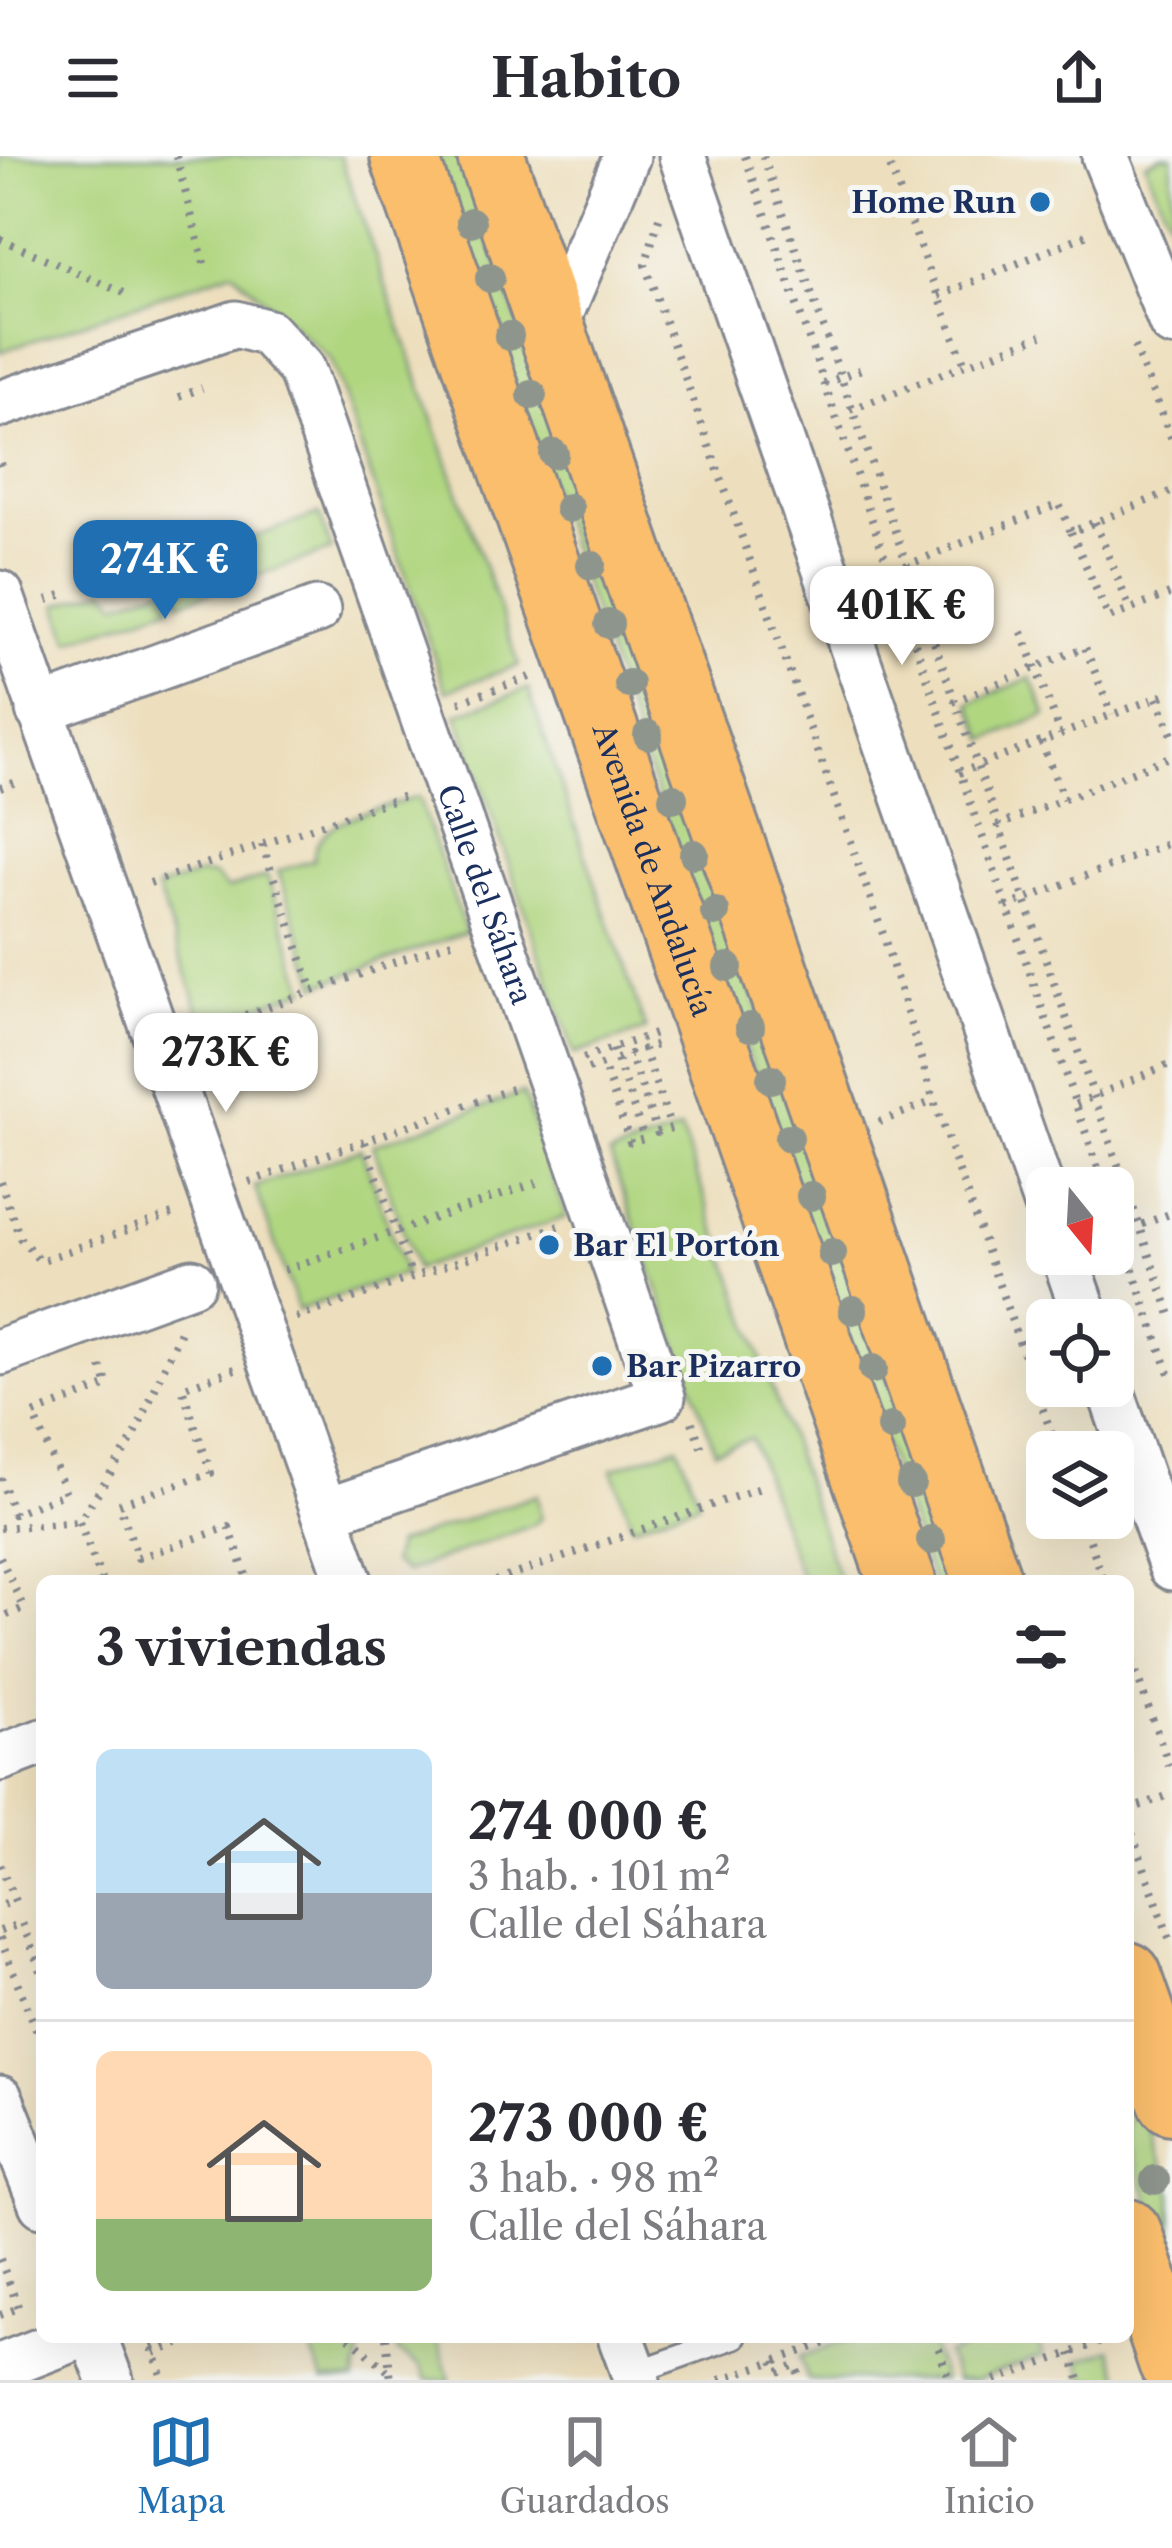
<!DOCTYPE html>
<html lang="es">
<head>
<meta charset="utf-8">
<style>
  :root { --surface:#fff; --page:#f7f7f7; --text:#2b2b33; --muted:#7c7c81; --line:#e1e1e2; --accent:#1f6fb2 }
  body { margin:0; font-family:"Libre Caslon Text",serif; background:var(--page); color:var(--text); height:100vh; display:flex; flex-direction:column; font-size:45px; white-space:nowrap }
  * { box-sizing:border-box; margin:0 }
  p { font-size:39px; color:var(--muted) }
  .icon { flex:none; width:66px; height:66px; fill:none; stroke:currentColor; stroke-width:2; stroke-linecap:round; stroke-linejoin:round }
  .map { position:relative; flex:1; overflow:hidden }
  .sheet { position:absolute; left:36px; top:1419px; width:1098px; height:768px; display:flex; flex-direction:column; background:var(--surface); border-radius:18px; box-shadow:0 12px 48px #0002 }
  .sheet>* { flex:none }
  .needle { width:78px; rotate:162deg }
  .fabs { position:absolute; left:1026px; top:1011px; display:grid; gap:24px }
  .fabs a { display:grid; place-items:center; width:108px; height:108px; border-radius:18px; background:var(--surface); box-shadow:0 12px 48px #0002; font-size:60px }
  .price { position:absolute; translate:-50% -102px; padding:0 27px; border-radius:24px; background:#fff; color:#222; font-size:39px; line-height:78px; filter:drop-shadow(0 3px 6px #0008) }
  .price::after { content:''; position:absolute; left:50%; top:72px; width:36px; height:27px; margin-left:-18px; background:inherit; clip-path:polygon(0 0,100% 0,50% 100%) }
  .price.current { background:var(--accent); color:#fff }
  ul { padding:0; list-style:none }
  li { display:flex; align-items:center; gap:36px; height:300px; padding:0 60px }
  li+li { border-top:3px solid var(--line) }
  li span { display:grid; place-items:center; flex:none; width:336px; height:240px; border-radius:18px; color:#555 }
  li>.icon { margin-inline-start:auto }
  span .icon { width:144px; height:144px; fill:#fffc; stroke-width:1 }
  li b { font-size:51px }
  h2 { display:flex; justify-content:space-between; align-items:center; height:144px; padding:0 60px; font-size:51px }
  header { display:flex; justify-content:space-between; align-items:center; height:156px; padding:0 60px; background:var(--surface); font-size:54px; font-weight:700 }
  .dock { display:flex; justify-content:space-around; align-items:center; height:168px; border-top:3px solid var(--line); background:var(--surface); font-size:33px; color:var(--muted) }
  .dock a { display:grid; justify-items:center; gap:6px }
  .dock .current { color:var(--accent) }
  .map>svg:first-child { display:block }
  .green { fill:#b0d680; stroke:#66826f; stroke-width:3 }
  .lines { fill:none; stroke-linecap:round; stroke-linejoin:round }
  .lane-casing { stroke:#84878e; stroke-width:27 }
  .street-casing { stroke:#84878e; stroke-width:51 }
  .primary-casing { stroke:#84878e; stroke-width:72 }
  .path { stroke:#84878e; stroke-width:8; stroke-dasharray:3 9; stroke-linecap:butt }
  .lane { stroke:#fff; stroke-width:21 }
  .street { stroke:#fff; stroke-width:45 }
  .primary { stroke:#fabe6d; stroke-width:66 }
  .tree { fill:#8e958d }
  .poi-dot { fill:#1f6fb2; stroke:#f6f6f2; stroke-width:4.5 }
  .labels { text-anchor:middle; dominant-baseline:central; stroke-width:10; stroke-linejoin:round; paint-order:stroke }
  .poi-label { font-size:30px; font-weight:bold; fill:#1b2f5e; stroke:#f6f6f2; text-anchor:start }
  .street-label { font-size:30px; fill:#1b2f5e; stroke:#f6f6f2 }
</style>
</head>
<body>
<header><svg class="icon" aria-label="menu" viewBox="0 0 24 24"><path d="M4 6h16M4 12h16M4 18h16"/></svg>Habito<svg class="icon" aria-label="share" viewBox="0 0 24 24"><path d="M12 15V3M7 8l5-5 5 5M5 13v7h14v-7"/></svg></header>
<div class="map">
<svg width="1172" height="2224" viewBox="0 0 1172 2224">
  <rect width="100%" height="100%" fill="#f6f6f2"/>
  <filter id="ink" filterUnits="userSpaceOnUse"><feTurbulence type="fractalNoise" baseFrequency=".00833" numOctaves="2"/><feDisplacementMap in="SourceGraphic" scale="24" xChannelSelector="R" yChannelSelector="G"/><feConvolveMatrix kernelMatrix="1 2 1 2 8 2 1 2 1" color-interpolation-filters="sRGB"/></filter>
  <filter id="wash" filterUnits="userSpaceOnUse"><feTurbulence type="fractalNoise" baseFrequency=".004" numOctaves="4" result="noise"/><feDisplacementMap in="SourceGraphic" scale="48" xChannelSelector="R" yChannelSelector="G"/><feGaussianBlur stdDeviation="2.7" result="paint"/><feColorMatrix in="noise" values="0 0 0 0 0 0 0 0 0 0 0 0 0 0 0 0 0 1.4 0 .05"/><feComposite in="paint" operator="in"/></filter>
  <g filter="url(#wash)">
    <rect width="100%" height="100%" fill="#eddfbd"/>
    <path class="green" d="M0 0H340L519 509 446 535 330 203 233 115 0 196Z
      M434 0H460L958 1425H932Z
      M1162 0H1172V72L1145 7Z
      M319 358 332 394 181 446 174 428 220 412V393Z
      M164 431 171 450 70 485 57 449 106 433 118 447Z
      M1031 522 1047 559 986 584 970 547Z
      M528 533 646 874 574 898 457 558Z
      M418 641 466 776 318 829 278 715 314 704C311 662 385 652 418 641Z
      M201 718 215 720 227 733 267 720 306 833 204 869 157 732Z
      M523 937 566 1061 416 1113 373 989Z
      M681 974 840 1425H802L751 1282 715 1294 610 999Z
      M361 993 405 1117 298 1154 255 1031Z
      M678 1290 699 1346 632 1370 612 1313Z
      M537 1339 541 1363 531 1370 406 1416 392 1407 396 1388Z
      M1128 1911 1172 2037V2111L1128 1985Z
      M306 2181H341L360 2197 355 2224H323Z
      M396 2181H436L451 2224H427L420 2210 398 2197Z
      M857 2181H928L943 2224H808L800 2201Z
      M995 2181H1036L1043 2200 975 2224H956L946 2198Z
      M1111 2193 1122 2224H1086L1079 2204Z"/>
  </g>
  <g filter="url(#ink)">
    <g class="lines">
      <g class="lane-casing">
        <path id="lane" d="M634 2217 735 2181"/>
      </g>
      <g class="street-casing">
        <g id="street">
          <path d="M682 0 1047 1050"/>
          <path d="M1105 0 1172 167"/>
          <path d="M550 182 627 0"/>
          <path id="s1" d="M0 248 236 168 268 177 301 213 662 1241 325 1356"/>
          <path d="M0 438 349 1425"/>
          <path d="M39 554 317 454"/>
          <path d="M1064 1098 1087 1164"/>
          <path d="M0 1196 192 1126"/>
          <path d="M1109 1230 1172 1411"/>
          <path d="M0 1602 42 1586"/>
          <path d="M0 1943 42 2048"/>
          <path d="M94 2181 110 2224"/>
          <path d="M621 2181 637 2224"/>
          <path d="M0 2211 77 2181"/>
        </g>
      </g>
      <g class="primary-casing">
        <g id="primary">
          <path id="s2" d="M404 0 902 1425"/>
          <path d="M491 0 988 1425"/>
          <path d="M1128 1820 1172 1945"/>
          <path d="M1128 2077 1172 2206"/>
        </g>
      </g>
      <path class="path" d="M176 0 205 111
        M745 0 1105 1032
        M763 0 1172 1162
        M886 0 965 209
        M659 62 645 109 883 778 934 945 1058 1296
        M0 83 124 137
        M939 140 1088 78
        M1134 190 1172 284
        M824 228 864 212
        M179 241 202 232
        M850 254 1042 179
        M0 307 2 313
        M1095 366 1130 453
        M1071 376 1109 462 1172 437
        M223 383 235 379
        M160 405 175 448
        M905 410 1059 348 1071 376 1172 335
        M47 444 64 438
        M1022 476 1061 578
        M1157 542 1172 579
        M459 546 535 519
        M953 546 1085 491 1112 559
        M1041 586 1064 643
        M959 617 1172 536
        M0 632 22 624
        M997 670 1172 600
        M262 688 313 835
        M150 727 410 638
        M1006 751 1172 686
        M200 875 460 783
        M583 902 660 876
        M617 903 630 898 657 976 671 972 644 893 664 887
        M588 913 603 908 630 986 644 982 613 892
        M1076 948 1172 907
        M879 966 934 945
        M365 986 412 1121
        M0 1025 20 1082 40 1105 175 1057
        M249 1026 512 933
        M1113 1056 1172 1226
        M1120 1077 1172 1057
        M284 1114 542 1025
        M296 1162 559 1070
        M235 1213 182 1232 211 1317 119 1348 138 1402 229 1371 248 1425
        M692 1266 704 1299
        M0 1322 14 1358 66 1337 34 1258 108 1229 98 1203
        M1082 1362 1104 1425
        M0 1372 79 1366
        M0 1401 24 1452 0 1462
        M102 1425 79 1366 135 1279 180 1175
        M495 1425 763 1331
        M1128 1494 1172 1618
        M1128 1654 1172 1638
        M1128 1666 1172 1790
        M0 1709 15 1745 0 1750
        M0 1775 22 1767 42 1818
        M0 1782 42 1889
        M0 2103 21 2158
        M0 2159 19 2152
        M148 2181 164 2224
        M349 2181 388 2215
        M386 2181 391 2224
        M935 2181 949 2224
        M152 2192 182 2181
        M154 2197 197 2181
        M1071 2197 1080 2224
        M774 2205 778 2216 795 2209 801 2224
        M720 2224 843 2181
        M995 2224 1112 2182"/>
      <use href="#lane" class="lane"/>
      <use href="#street" class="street"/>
      <use href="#primary" class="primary"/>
    </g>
    <g class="tree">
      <circle cx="471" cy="66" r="15"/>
      <circle cx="490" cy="122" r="15"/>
      <circle cx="509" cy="180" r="15"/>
      <circle cx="532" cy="239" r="15"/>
      <circle cx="554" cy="298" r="15"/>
      <circle cx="569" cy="352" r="15"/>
      <circle cx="591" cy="409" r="15"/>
      <circle cx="609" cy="468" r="15"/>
      <circle cx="629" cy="528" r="15"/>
      <circle cx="648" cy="579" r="15"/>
      <circle cx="673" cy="642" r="15"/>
      <circle cx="694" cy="698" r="15"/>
      <circle cx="715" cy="756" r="15"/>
      <circle cx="728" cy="811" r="15"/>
      <circle cx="750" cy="871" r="15"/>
      <circle cx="771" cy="923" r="15"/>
      <circle cx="789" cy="982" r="15"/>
      <circle cx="811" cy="1040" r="15"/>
      <circle cx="832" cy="1097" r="15"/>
      <circle cx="853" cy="1154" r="15"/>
      <circle cx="873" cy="1213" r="15"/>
      <circle cx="891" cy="1271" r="15"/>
      <circle cx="911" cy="1327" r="15"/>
      <circle cx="931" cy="1384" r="15"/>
      <circle cx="1155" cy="2024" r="15"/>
    </g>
  </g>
  <g class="poi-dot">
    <circle cx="1040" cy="46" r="12"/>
    <circle cx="549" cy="1089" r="12"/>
    <circle cx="602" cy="1210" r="12"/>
  </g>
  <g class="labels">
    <g class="poi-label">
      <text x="1016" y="46" text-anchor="end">Home Run</text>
      <text x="573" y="1089">Bar El Portón</text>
      <text x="626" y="1210">Bar Pizarro</text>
    </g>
    <g class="street-label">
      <text stroke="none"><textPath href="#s2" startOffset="756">Avenida de Andalucía</textPath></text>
      <text stroke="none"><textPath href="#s1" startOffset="888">Calle del Sáhara</textPath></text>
    </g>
  </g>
</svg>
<div class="fabs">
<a><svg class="needle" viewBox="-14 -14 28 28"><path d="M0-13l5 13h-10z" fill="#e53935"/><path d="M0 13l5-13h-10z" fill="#7c7c81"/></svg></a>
<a><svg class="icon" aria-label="locate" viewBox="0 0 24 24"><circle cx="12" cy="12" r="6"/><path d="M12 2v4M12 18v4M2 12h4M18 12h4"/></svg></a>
<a><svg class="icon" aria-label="layers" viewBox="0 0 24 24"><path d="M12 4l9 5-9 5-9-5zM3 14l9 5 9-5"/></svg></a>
</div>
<b class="price current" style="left:165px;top:466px">274K €</b>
<b class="price" style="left:902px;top:512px">401K €</b>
<b class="price" style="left:226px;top:959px">273K €</b>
<section class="sheet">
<h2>3 viviendas<svg class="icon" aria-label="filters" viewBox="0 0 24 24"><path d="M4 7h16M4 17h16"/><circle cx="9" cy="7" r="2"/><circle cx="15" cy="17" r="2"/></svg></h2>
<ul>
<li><span style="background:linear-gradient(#bfe0f5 60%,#9aa5b1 0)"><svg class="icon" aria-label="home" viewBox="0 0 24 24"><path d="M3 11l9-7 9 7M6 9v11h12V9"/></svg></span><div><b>274 000 €</b><p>3 hab. · 101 m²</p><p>Calle del Sáhara</p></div></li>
<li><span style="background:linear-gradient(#ffd9b3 70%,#8fb573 0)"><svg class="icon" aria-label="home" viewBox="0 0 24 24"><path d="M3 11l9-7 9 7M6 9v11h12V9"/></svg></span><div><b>273 000 €</b><p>3 hab. · 98 m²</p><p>Calle del Sáhara</p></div></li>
</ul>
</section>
</div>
<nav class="dock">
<a class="current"><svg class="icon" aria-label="map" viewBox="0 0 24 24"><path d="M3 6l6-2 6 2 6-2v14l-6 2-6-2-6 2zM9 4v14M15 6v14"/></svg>Mapa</a>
<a><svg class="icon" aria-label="saved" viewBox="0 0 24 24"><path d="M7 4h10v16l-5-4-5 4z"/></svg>Guardados</a>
<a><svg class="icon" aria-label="home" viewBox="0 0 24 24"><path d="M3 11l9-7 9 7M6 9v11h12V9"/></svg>Inicio</a>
</nav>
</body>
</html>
